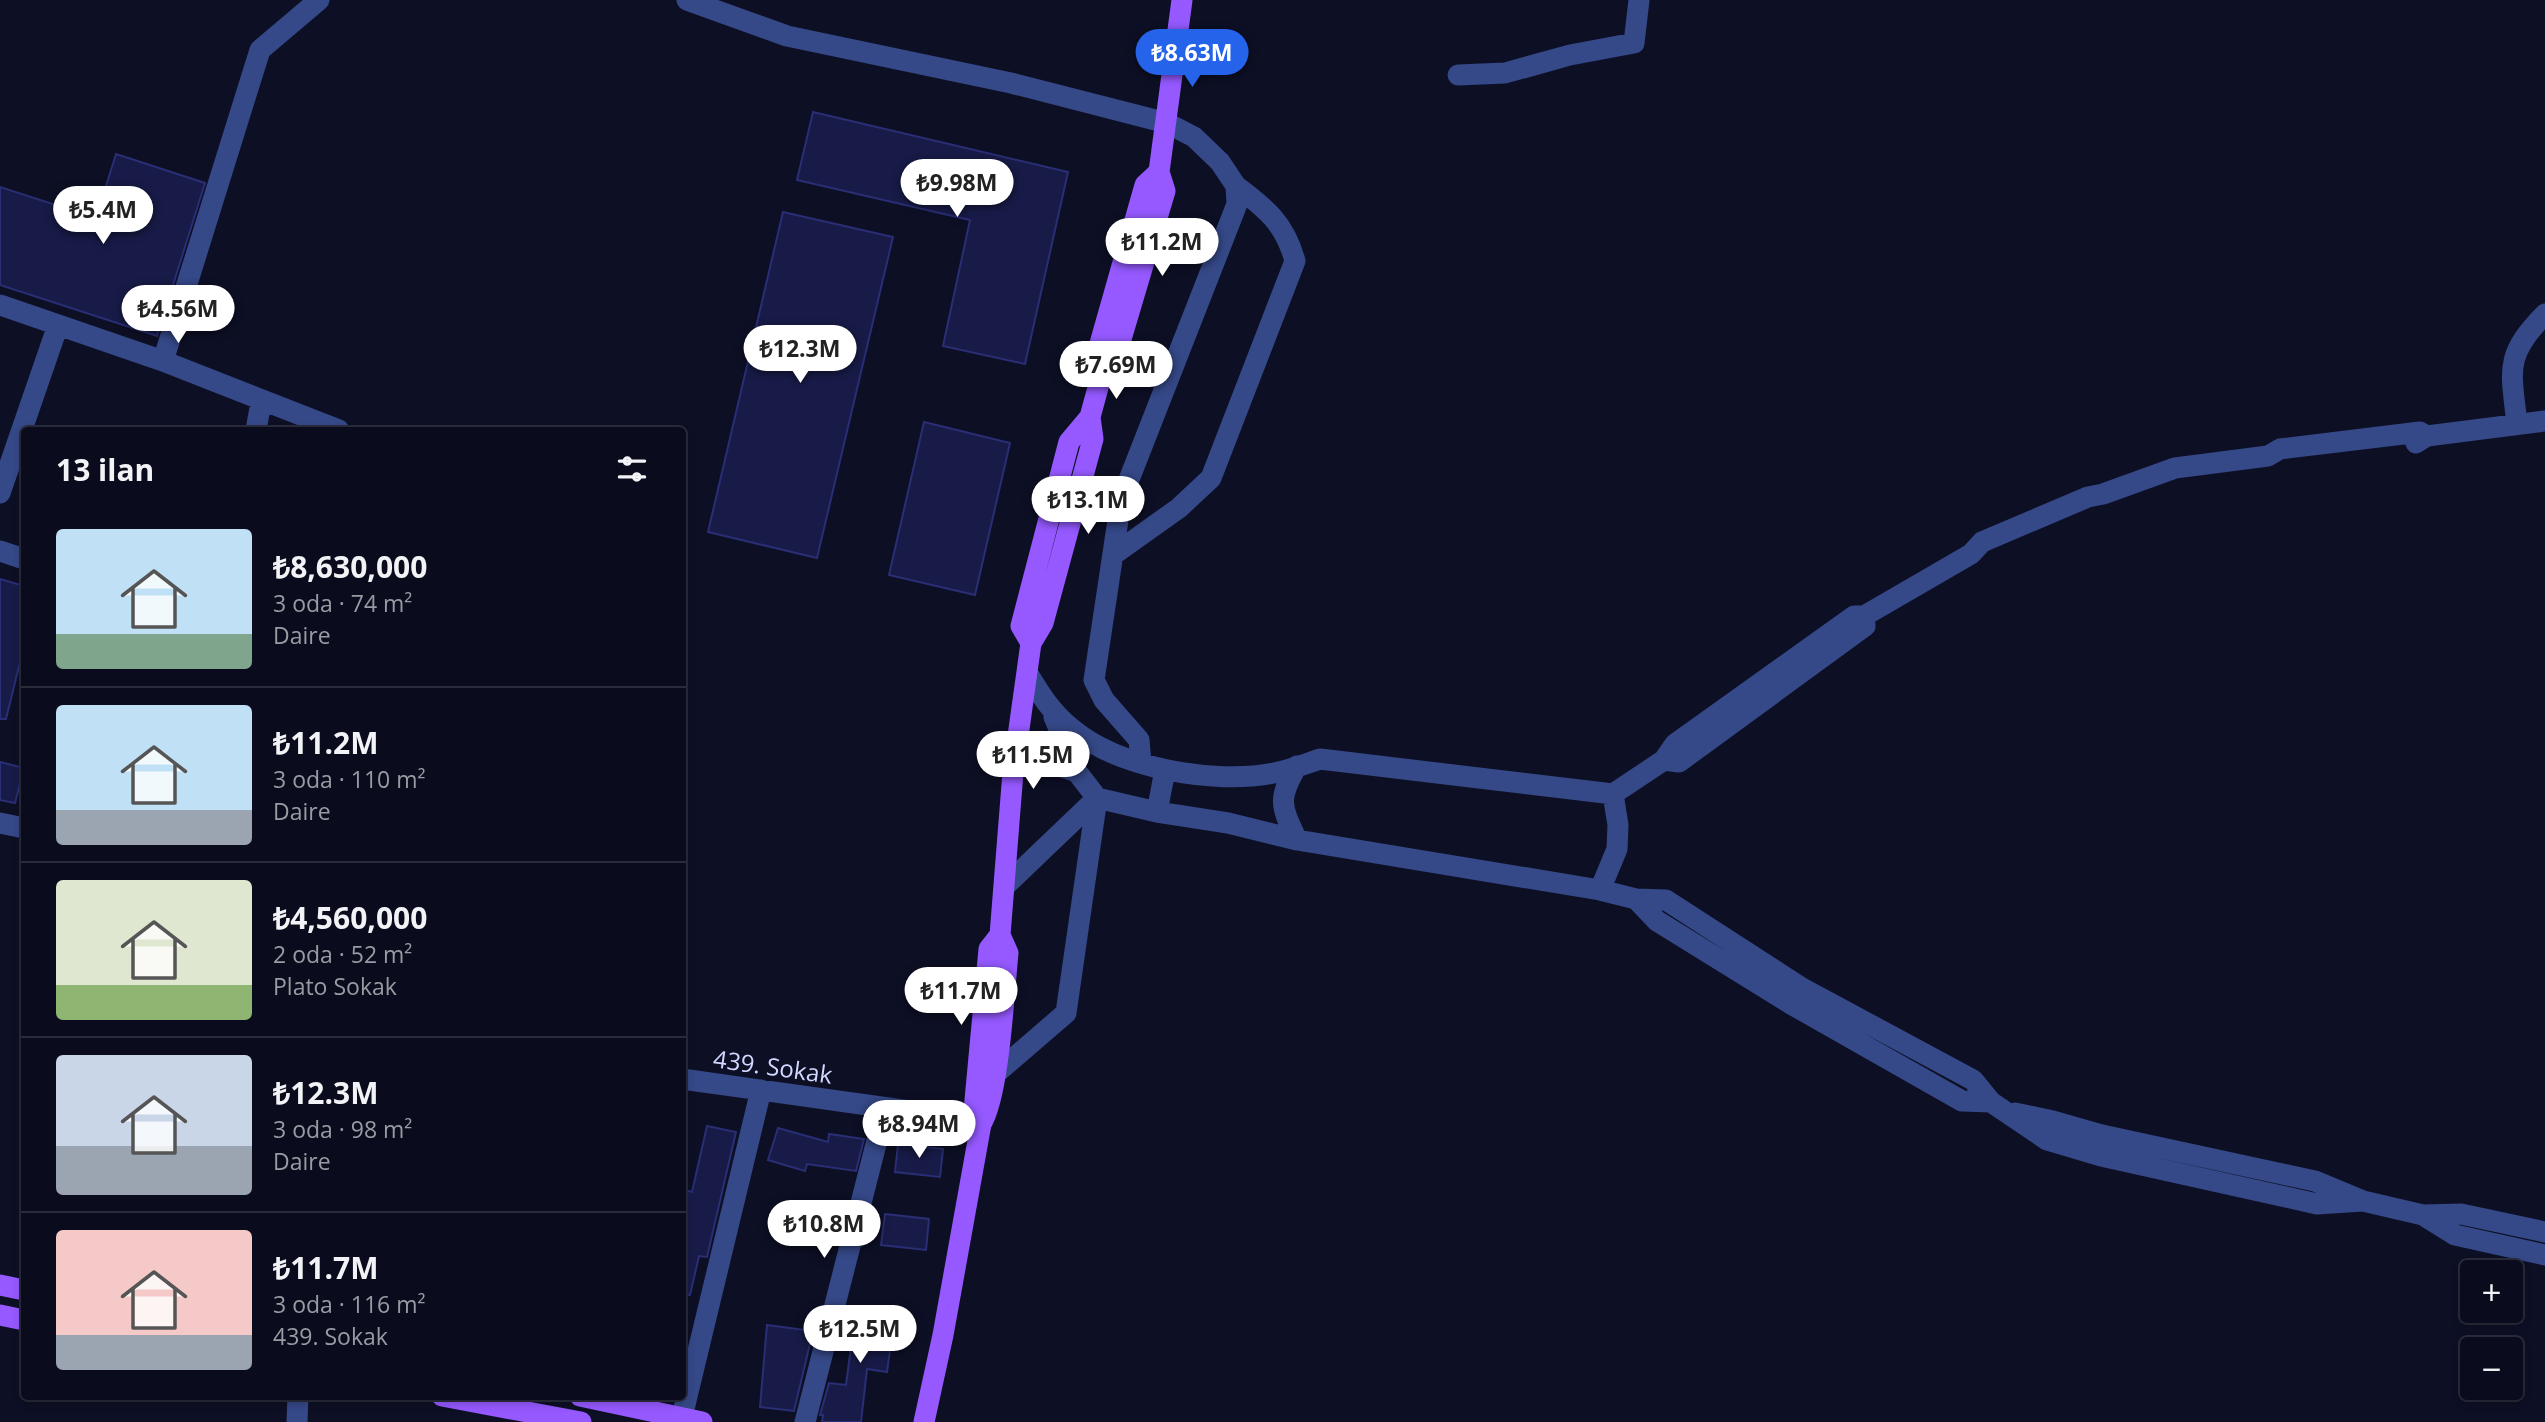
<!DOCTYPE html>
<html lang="tr">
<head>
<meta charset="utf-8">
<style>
  :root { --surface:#0a0b1c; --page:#131425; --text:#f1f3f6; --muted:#999ba3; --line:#2a2b3b; --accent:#2563eb }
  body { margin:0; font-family:"Open Sans",sans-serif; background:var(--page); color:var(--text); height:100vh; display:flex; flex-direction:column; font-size:26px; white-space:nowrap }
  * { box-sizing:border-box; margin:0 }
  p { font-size:23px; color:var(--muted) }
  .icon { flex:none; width:38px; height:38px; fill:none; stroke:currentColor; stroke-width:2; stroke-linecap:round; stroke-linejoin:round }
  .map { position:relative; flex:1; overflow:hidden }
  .sheet { position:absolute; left:21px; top:427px; width:665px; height:973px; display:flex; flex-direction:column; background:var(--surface); border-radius:7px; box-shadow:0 4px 10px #0003,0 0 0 2px var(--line) }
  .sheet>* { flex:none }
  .controls { position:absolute; left:2460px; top:1260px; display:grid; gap:14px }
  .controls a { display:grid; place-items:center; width:63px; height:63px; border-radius:7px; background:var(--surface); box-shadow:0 4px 10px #0003,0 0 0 2px var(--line); font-size:35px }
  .price { position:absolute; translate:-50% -60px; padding:0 16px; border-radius:24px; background:#fff; color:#222; font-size:23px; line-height:46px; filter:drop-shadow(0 2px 4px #0008) }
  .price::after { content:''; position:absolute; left:50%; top:42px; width:21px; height:16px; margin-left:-10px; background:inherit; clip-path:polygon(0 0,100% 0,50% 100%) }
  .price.on { background:var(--accent); color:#fff }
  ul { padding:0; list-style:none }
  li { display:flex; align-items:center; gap:21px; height:175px; padding:0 35px }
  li+li { border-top:2px solid var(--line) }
  li span { display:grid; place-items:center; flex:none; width:196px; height:140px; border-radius:7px; color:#555 }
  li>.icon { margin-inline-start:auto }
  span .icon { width:84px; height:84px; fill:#fffc; stroke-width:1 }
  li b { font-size:30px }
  h2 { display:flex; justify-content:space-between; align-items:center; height:84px; padding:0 35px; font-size:30px }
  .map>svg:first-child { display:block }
  .building { fill:#181b47; stroke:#292e75; stroke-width:2 }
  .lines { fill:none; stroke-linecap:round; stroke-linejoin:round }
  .minor { stroke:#354887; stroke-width:21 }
  .major { stroke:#9559ff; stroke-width:21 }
  .labels { text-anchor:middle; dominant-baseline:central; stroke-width:6; stroke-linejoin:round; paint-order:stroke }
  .street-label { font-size:24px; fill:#d2d8ff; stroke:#0d0f25 }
</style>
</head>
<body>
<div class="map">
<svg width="2545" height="1422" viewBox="0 0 2545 1422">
  <rect width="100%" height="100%" fill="#0d0f25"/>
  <path class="building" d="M813 112 1068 172 1025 364 943 346 970 220 797 180Z
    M116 154 205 183 157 336 0 285V187L96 218Z
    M783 212 893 237 817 558 708 532Z
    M924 422 1010 443 975 595 889 575Z
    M0 579 24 586V646L6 719H0Z
    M0 762 24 768 15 803 0 800Z
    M707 1126 736 1132 707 1257 699 1256 690 1295 682 1294V1189L692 1192Z
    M778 1128 828 1142 829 1134 864 1139 856 1171 807 1164 805 1171 768 1160Z
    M898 1144 943 1149 940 1177 895 1172Z
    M885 1214 929 1219 926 1250 881 1245Z
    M856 1308 895 1313 887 1372 867 1369 861 1422H822L823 1415H820L829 1383 846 1385Z
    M767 1325 813 1331 794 1411 760 1407Z"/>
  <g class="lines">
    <path class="minor" d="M687 0 787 36 1011 83 1167 123 1194 137 1220 162 1236 186 1237 204 1121 500 1094 680 1104 700 1139 740 1141 763
      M1458 75 1505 73 1570 55 1634 43 1639 0
      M0 305 163 361 339 430
      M163 361 260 50 319 0
      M2517 424C2511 369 2504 356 2545 314
      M256 430 261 402
      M2416 443 2427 436 2545 421
      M0 493 58 325
      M0 551 24 559
      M1113 555 1179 508 1211 478 1295 261C1285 224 1267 209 1236 186
      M1028 674C1040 694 1052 713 1071 728 1118 768 1214 785 1274 773 1290 770 1305 764 1320 759L1613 794 1664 760 1675 744 1854 616H1864L1971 554 1982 542 2088 497 2103 494 2175 468 2268 456 2280 449 2420 432 2427 436
      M1016 757 1047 762 1077 772
      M1664 760 1679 762 1865 626 1864 616
      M1297 766C1277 800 1281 806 1297 840L1600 890
      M1613 794 1618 825 1617 849 1600 890 1636 899 1666 900 1802 988 1973 1080 1991 1102 2047 1140 2101 1156 2317 1204 2363 1201
      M1157 812 1228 823 1297 840
      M0 823 24 828
      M1005 886 1097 798 1157 812 1165 770
      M1636 899 1657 921 1791 1004 1962 1101 1991 1102
      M994 1075 1066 1013 1097 798 1077 772 1054 717
      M682 1079 910 1111 981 1125
      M2015 1113 2053 1121 2102 1135 2315 1181 2363 1201 2423 1215 2461 1214 2545 1232
      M2423 1215 2455 1235 2545 1255
      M682 1417 761 1090
      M297 1422 298 1396
      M805 1422 885 1109"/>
    <path class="major" d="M1102 373 1097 354 1145 185 1159 172
      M1031 643 1021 626 1069 442 1090 417 1102 373 1116 356 1165 191 1159 172 1182 0
      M981 1124 974 1111 989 949 1000 935
      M0 1285 24 1290
      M0 1315 24 1320
      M442 1396 581 1422
      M580 1396 702 1422
      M924 1422 943 1335 981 1124C999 1096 1004 992 1008 953L1000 935 1013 772 1031 643 1043 623 1093 439 1090 417"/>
  </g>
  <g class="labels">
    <g class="street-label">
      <text transform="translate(773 1066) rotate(8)">439. Sokak</text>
    </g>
  </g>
</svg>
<div class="controls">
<a>+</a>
<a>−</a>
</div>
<b class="price on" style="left:1192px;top:89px">₺8.63M</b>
<b class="price" style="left:957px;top:219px">₺9.98M</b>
<b class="price" style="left:103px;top:246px">₺5.4M</b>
<b class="price" style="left:1162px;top:278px">₺11.2M</b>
<b class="price" style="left:178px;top:345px">₺4.56M</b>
<b class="price" style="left:800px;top:385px">₺12.3M</b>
<b class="price" style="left:1116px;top:401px">₺7.69M</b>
<b class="price" style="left:1088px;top:536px">₺13.1M</b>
<b class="price" style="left:1033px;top:791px">₺11.5M</b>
<b class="price" style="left:961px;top:1027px">₺11.7M</b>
<b class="price" style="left:919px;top:1160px">₺8.94M</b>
<b class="price" style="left:824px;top:1260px">₺10.8M</b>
<b class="price" style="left:860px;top:1365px">₺12.5M</b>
<section class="sheet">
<h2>13 ilan<svg class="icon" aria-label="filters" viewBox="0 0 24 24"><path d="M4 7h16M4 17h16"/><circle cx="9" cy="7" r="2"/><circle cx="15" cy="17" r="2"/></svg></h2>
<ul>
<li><span style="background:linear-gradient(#bfe0f5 75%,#7fa58c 0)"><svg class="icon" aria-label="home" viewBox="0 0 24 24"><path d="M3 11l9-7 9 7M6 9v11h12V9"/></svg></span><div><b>₺8,630,000</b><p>3 oda · 74 m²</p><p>Daire</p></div></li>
<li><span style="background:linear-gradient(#bfe0f5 75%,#9aa5b1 0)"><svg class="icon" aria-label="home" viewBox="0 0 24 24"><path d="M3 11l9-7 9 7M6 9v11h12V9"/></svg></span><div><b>₺11.2M</b><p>3 oda · 110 m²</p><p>Daire</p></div></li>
<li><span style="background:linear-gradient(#dfe7d0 75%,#8fb573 0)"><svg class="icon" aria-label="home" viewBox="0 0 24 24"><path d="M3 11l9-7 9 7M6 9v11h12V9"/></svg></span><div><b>₺4,560,000</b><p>2 oda · 52 m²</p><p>Plato Sokak</p></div></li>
<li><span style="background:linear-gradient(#c9d6e8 65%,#9aa5b1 0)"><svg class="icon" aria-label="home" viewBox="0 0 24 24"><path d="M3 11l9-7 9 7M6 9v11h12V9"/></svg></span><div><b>₺12.3M</b><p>3 oda · 98 m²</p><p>Daire</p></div></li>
<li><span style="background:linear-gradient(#f6c9c9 75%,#9aa5b1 0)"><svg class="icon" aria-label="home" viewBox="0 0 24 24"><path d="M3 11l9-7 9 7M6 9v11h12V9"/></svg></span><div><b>₺11.7M</b><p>3 oda · 116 m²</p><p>439. Sokak</p></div></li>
</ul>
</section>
</div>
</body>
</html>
